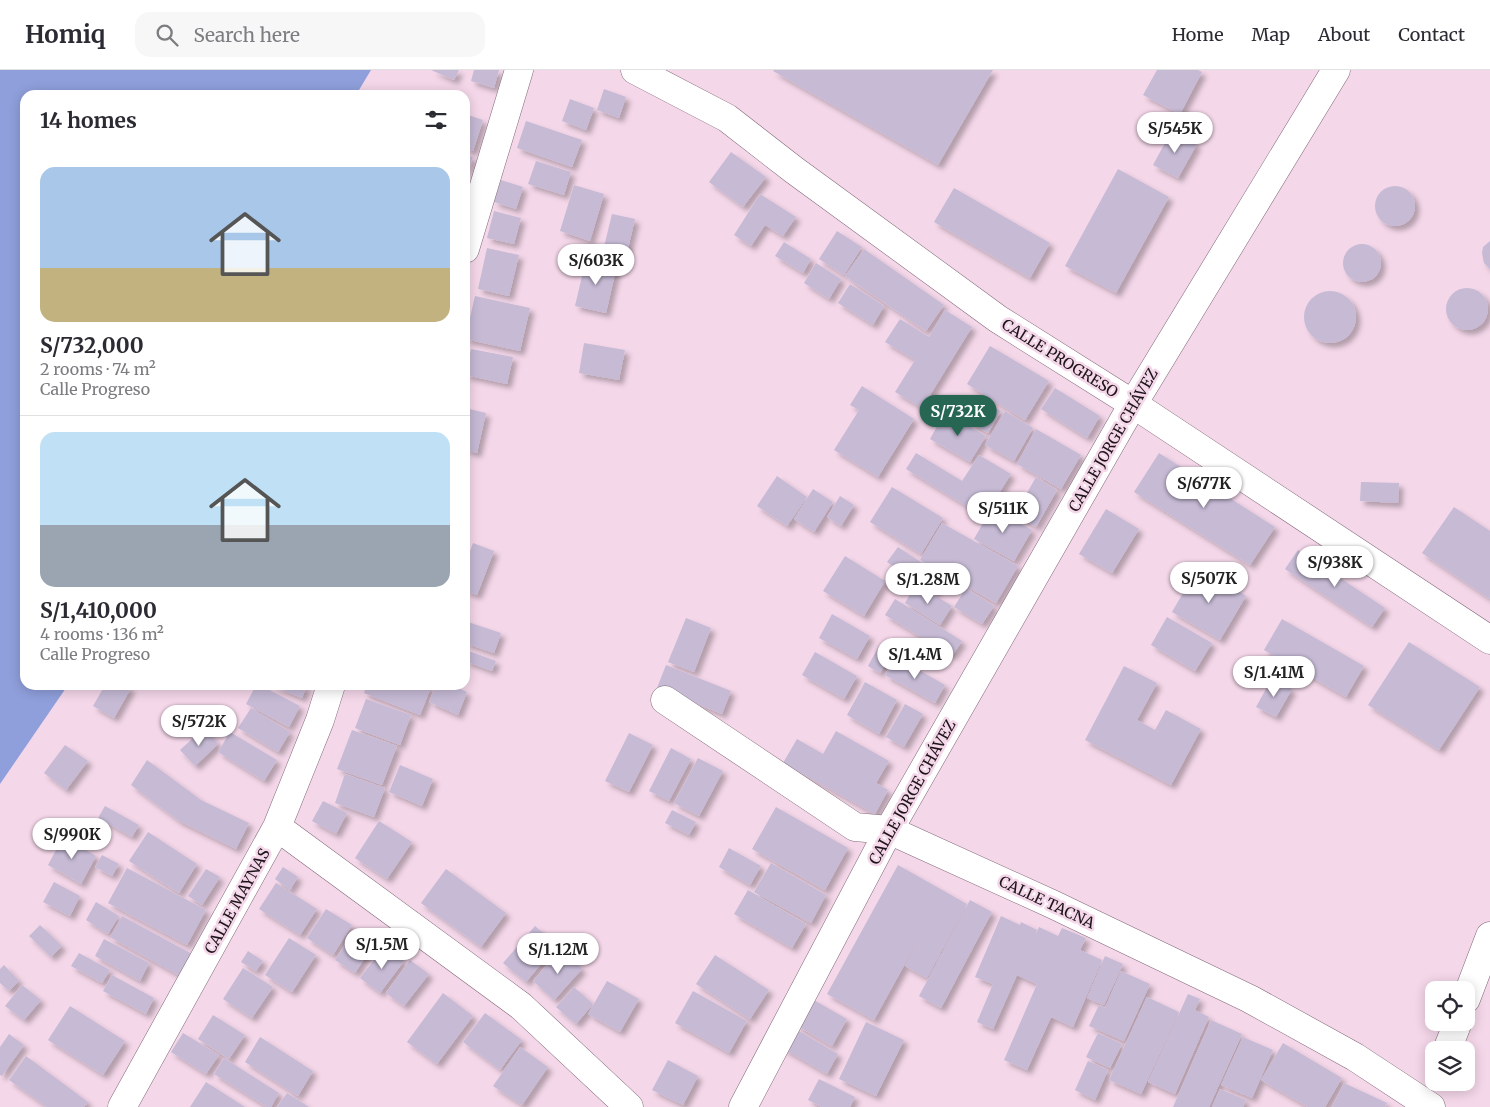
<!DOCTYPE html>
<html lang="en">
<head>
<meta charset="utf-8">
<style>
  :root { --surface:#fff; --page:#f7f7f7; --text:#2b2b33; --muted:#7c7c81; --line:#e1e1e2; --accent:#266653 }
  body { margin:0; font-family:Merriweather,serif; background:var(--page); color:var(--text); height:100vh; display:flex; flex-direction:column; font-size:19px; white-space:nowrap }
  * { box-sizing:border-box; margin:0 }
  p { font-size:16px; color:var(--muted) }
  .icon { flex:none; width:28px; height:28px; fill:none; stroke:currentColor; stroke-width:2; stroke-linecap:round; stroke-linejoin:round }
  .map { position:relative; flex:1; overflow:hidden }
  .details { position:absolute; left:20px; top:20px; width:450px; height:600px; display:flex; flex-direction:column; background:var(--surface); border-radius:15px; box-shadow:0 2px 12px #0003 }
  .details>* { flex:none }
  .buttons { position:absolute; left:1425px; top:911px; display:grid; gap:10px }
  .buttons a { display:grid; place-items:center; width:50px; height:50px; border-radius:10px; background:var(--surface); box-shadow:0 2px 12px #0003; font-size:25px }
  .price { position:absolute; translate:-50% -42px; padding:0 11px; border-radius:18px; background:#fff; color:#222; font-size:16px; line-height:32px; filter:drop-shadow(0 1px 2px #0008) }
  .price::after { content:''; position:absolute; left:50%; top:30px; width:15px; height:11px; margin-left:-8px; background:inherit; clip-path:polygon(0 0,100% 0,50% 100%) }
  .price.active { background:var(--accent); color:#fff }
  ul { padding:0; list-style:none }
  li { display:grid; align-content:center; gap:10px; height:265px; padding:0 20px }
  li+li { border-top:1px solid var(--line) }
  li span { display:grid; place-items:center; height:155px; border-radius:15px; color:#555 }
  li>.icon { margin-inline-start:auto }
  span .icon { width:90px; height:90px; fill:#fffc; stroke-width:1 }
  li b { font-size:21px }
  h2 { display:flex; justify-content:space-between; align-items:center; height:60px; padding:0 20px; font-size:21px }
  header { display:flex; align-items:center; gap:30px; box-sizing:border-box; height:70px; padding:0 25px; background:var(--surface); border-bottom:1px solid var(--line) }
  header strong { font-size:24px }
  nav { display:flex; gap:28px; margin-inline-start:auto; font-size:18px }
  .search { width:350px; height:45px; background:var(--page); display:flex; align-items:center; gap:12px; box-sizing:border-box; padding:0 18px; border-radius:15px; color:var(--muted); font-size:19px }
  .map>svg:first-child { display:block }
  .water { fill:#8f9fdb }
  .building { fill:#c6bad5; filter:url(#shadow) }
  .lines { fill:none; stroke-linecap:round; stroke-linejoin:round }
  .street-casing { stroke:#826979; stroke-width:29 }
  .street { stroke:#fff; stroke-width:28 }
  .labels { text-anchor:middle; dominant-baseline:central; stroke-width:5; stroke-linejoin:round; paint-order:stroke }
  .street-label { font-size:15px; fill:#1d141a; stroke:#f4d7e9 }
</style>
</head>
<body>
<header>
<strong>Homiq</strong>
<div class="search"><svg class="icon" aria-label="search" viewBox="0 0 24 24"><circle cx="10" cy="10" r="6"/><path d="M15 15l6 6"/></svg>Search here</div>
<nav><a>Home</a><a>Map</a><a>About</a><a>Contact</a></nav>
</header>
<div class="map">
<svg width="1490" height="1037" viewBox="0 0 1490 1037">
  <defs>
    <filter id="shadow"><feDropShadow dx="4.5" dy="4.5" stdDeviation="2.5" flood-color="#0004"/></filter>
  </defs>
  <rect width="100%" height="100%" fill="#f4d7e9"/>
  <path class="water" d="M0 0H371L356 25H25V615H68L0 714Z"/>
  <path class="building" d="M431 0H459L454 10Z
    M474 0H499L494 18 471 11Z
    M774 0H993L938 95 773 1Z
    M1157 0H1198L1202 2 1180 44 1143 25Z
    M604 19 626 27 619 48 597 40Z
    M570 29 594 38 586 60 562 51Z
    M465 44 483 50 473 81 465 79Z
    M526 51 582 70 572 97 517 78Z
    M1172 60 1197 74 1178 108 1153 95Z
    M731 82 766 107 743 137 709 112Z
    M465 85 473 87 465 109Z
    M536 91 571 102 564 125 528 114Z
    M1118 99 1169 127 1116 223 1065 196Z
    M501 110 523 117 516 139 494 132Z
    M574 115 604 124 590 171 560 161Z
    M1375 136a20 20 0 1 1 40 0a20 20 0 1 1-40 0Z
    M954 118 1050 173 1030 208 934 152Z
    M760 124 796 147 783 166 765 155 751 176 734 165Z
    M494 141 521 148 514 174 487 168Z
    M612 144 635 149 626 187 603 181Z
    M837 161 862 177 844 205 819 189Z
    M1490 171V199L1484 193 1482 183 1483 177Z
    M784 172 811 189 803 203 775 186Z
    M1343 193a19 19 0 1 1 38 0a19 19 0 1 1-38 0Z
    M487 178 519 185 509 226 478 219Z
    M864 179 944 235 926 261 845 206Z
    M586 189 617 195 606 243 575 236Z
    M816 193 841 209 829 229 804 213Z
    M850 214 884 236 873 255 838 233Z
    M1446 239a21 21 0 1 1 42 0a21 21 0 1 1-42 0Z
    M1304 247a26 26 0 1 1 52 0a26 26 0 1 1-52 0Z
    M475 226 530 238 520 281 465 269Z
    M945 240 972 257 922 338 895 322 915 290 885 272 900 249 929 267Z
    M584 273 625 280 619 310 579 303Z
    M990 276 1049 311 1025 350 967 314Z
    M471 279 513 287 507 314 465 305Z
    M862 316 914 349 878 407 834 380 859 340 850 335Z
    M1055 318 1100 346 1087 368 1041 339Z
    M984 331 1001 341 988 363 971 353Z
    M465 338 486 343 477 383 465 380Z
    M1005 341 1033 358 1014 391 985 375Z
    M945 342 986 366 970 392 930 369Z
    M1036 359 1081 385 1061 419 1017 394Z
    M916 383 962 411 979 385 1011 404 984 447 906 399Z
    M1159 383 1275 457 1250 495 1134 422Z
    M777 406 807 427 787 456 757 436Z
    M1036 407 1057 420 1036 457 1015 444Z
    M1361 412 1399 413 1398 433 1360 431Z
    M892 417 943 448 921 484 870 452Z
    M813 419 833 432 814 462 794 449Z
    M840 426 854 435 841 456 827 447Z
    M992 437 1032 460 1014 491 974 469Z
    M1454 437 1490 461V529L1422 483Z
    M1106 439 1139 459 1112 503 1079 484Z
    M942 453 1018 496 996 533 920 490Z
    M473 473 494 481 477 525 465 521V495Z
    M898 477 945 508 934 523 887 492Z
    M1298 480 1385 538 1372 557 1285 499Z
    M845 486 885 511 864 546 823 521Z
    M1198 497 1246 526 1220 570 1172 542Z
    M916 514 952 536 940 555 905 533Z
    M966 518 994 536 982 554 954 537Z
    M895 529 962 571 952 586 885 545Z
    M832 544 870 566 857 589 819 568Z
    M1167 547 1212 573 1195 601 1151 575Z
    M686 548 711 558 694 602 668 592Z
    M1282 549 1364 596 1346 627 1264 580Z
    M465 551 501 563 494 583 465 573Z
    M1409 572 1480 617 1439 680 1368 635Z
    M879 576 892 583 880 603 868 596Z
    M469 581 496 591 492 601 465 591Z
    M815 582 857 606 844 629 802 605Z
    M896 587 945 615 935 633 885 605Z
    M666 595 731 621 722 644 657 618Z
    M1124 596 1157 613 1137 650 1155 660 1166 640 1201 659 1171 715 1085 670Z
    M1272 608 1292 619 1276 647 1256 637Z
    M865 612 897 630 879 664 847 645Z
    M105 615H125L131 618 114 648 93 636Z
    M256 615H260L300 636 289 657 246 634Z
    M270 615H307L302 628Z
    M367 615H432L420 645 364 623Z
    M436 615H451L467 622 458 645 429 632Z
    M366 629 411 645 400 675 355 658Z
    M905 634 923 644 904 677 886 667Z
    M251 638 290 662 278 682 238 658Z
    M204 658 218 674 195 696 180 680Z
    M352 660 397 676 382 715 337 699Z
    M836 661 889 691 876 713 888 720 875 744 783 693 797 669 823 684Z
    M230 662 277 690 264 711 218 682Z
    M629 663 653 675 629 722 605 711Z
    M65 675 88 691 66 720 44 703Z
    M671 678 691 689 669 731 649 721Z
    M698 688 723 701 699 746 674 733Z
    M147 690 201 730 249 753 236 779 179 751 131 715Z
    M400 695 433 709 422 736 389 722Z
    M345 704 385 718 374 747 335 733Z
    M323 731 347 743 336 764 312 751Z
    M105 736 139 755 132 767 98 748Z
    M776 737 848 778 825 820 752 779Z
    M672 740 696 752 689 765 665 753Z
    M379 751 412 772 387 809 355 788Z
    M148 762 197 794 179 823 129 791Z
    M63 767 96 786 81 814 48 795Z
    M729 778 761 796 750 815 719 797Z
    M102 785 119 794 112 806 95 797Z
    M771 793 826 825 811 853 754 822Z
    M898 795 967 834 927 908 905 896 933 843 874 950 827 924Z
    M283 797 298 807 290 820 275 809Z
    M127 798 206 840 187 875 108 833Z
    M206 799 220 807 202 835 188 826Z
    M446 799 506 843 481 877 421 833Z
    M54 812 80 826 70 846 43 832Z
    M276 813 317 839 300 865 259 839Z
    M748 820 806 854 792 878 734 844Z
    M970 830 992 842 941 938 919 926Z
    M96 832 119 846 108 864 86 850Z
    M326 839 352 855 333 885 307 868Z
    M122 846 194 885 182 907 110 867Z
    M1001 846 1020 855 1021 852 1037 860 1021 898 1039 857 1058 866 1062 858 1086 868 1080 880 1102 890 1073 957 1051 947 1027 1000 1004 990 1037 914 1017 905 993 959 977 952 993 914 975 907Z
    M40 855 62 876 51 887 29 866Z
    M535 856 557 875 526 912 503 893Z
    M355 859 375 872 355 903 335 890Z
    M289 868 316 885 292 922 265 905Z
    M104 869 149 893 140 911 95 886Z
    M384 877 404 891 380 923 360 908Z
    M561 879 582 899 554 930 533 911Z
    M248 881 263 891 256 901 241 892Z
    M79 883 110 900 102 913 71 896Z
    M715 885 769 920 750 949 696 914Z
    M1105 886 1123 894 1104 935 1087 928Z
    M410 890 429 904 404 936 386 923Z
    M4 895 19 911 9 921 0 913V899Z
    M243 898 273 917 252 948 223 929Z
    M1121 901 1150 914 1124 971 1089 956 1099 935 1105 938Z
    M112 905 154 928 146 944 103 921Z
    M607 911 639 929 620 962 588 944Z
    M22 915 41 930 24 950 5 936Z
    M574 917 593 934 576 954 556 937Z
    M693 921 747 951 729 983 675 953Z
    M443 923 473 946 437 994 407 972Z
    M1188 924 1200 929 1195 940 1209 947 1175 1024 1148 1012Z
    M1147 927 1179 942 1141 1024 1109 1010Z
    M812 929 847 949 832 976 796 955Z
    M70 936 125 971 103 1005 48 970Z
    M485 943 522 970 500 1000 463 972Z
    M213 945 245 965 229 989 198 969Z
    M1211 950 1242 964 1209 1037H1173Z
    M866 952 904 970 876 1026 839 1009Z
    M794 958 838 984 827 1004 782 978Z
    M183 963 219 985 206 1004 171 982Z
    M1098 963 1122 974 1110 998 1086 987Z
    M9 964 24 975 2 1006 0 1005V977Z
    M260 967 313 1001 298 1026 245 992Z
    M1243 967 1273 980 1252 1028 1221 1015Z
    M1283 973 1342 1008 1325 1037H1308L1261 1010Z
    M520 977 548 997 522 1035 493 1016Z
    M26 986 88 1032 84 1037H47L9 1010Z
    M224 988 279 1023 271 1037H267L214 1004Z
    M668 990 698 1006 683 1035 652 1020Z
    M1088 991 1108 1000 1095 1030 1075 1020Z
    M819 1009 855 1027 850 1037H822L808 1030Z
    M206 1012 245 1037H190Z
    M1344 1013 1387 1033 1385 1037H1332Z
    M1220 1019 1246 1030 1243 1037H1212Z
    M287 1023 309 1037H277Z"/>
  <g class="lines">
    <g class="street-casing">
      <path id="street" d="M635 0 727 48 794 100 998 249 1133 334 1490 570
        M465 179 519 0
        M665 630 855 757 889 760 1052 834 1250 929 1355 987 1431 1037
        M277 757 521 936 629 1037
        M1466 929 1490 866
        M1447 980 1458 952
        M122 1037 277 757 320 650 331 615
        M743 1037 889 760 1133 334 1336 0"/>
    </g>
    <use href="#street" class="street"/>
  </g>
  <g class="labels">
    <g class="street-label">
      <text transform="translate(1060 288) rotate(32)">CALLE PROGRESO</text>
      <text transform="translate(1113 370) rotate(-60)">CALLE JORGE CHÁVEZ</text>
      <text transform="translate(912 722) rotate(-61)">CALLE JORGE CHÁVEZ</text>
      <text transform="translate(237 831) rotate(-61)">CALLE MAYNAS</text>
      <text transform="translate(1047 832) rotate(25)">CALLE TACNA</text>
    </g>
  </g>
</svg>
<div class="buttons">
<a><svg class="icon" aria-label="locate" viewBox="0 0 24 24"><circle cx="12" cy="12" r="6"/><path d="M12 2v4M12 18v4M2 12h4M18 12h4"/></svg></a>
<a><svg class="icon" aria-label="layers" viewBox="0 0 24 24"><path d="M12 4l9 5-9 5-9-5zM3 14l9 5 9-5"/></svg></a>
</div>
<b class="price" style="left:1175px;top:84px">S/545K</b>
<b class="price" style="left:596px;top:216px">S/603K</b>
<b class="price active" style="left:958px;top:367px">S/732K</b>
<b class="price" style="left:1204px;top:439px">S/677K</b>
<b class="price" style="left:1003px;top:464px">S/511K</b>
<b class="price" style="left:1335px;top:518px">S/938K</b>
<b class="price" style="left:1209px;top:534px">S/507K</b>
<b class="price" style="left:928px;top:535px">S/1.28M</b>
<b class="price" style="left:915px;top:610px">S/1.4M</b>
<b class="price" style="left:1274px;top:628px">S/1.41M</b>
<b class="price" style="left:199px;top:677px">S/572K</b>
<b class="price" style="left:72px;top:790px">S/990K</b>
<b class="price" style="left:382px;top:900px">S/1.5M</b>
<b class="price" style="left:558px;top:905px">S/1.12M</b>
<section class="details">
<h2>14 homes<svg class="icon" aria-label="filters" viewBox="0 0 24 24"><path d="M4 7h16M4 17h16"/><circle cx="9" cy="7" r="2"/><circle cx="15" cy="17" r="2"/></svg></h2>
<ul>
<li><span style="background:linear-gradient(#a9c7e8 65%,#c2b280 0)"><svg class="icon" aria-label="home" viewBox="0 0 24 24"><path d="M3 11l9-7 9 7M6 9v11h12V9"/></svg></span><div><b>S/732,000</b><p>2 rooms · 74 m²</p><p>Calle Progreso</p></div></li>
<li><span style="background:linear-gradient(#bfe0f5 60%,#9aa5b1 0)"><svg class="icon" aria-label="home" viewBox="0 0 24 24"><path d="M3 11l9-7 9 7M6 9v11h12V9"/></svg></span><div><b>S/1,410,000</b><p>4 rooms · 136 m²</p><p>Calle Progreso</p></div></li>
</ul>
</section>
</div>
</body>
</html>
